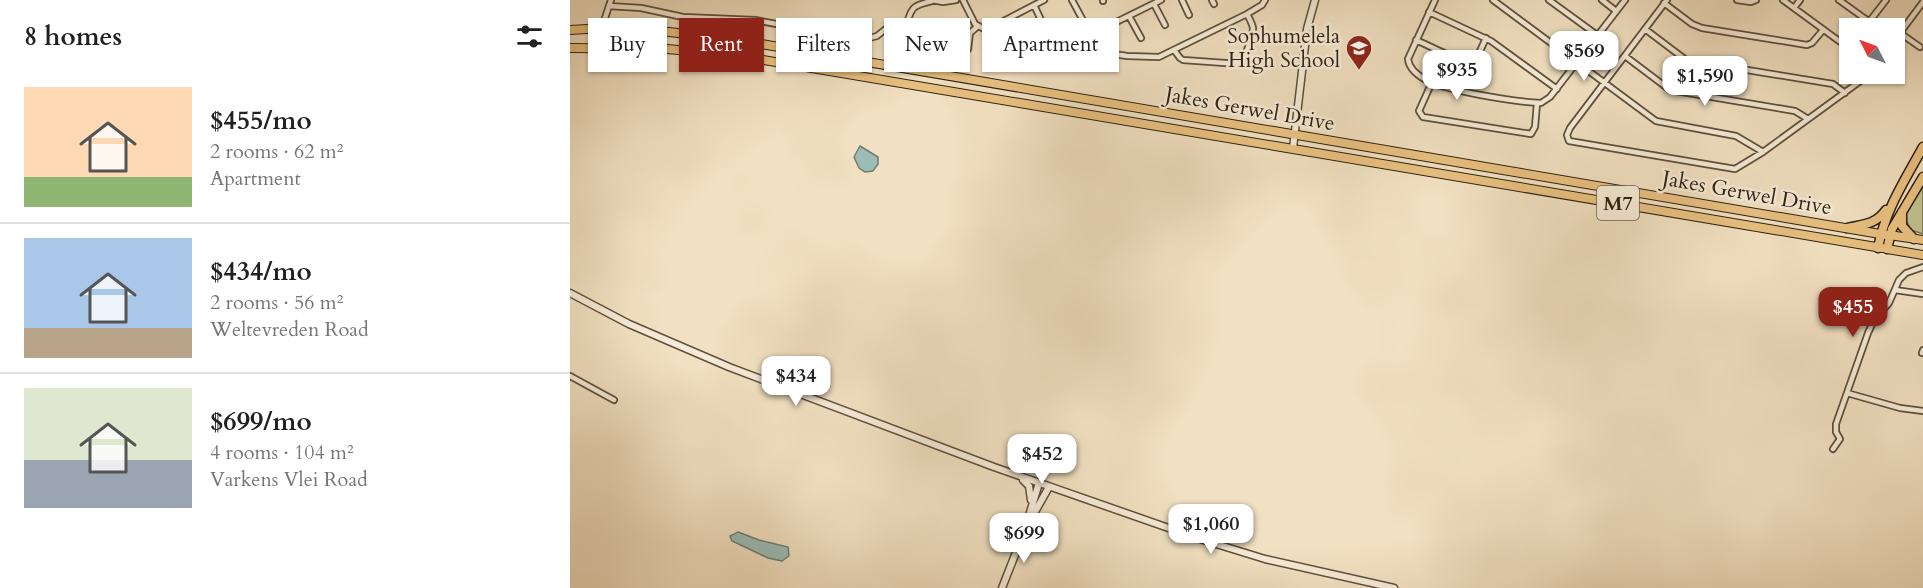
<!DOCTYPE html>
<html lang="en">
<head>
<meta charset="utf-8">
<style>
  :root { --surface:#fff; --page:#f6f6f6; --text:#202124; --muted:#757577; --line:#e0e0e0; --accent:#8f2418 }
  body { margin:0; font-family:Cardo,serif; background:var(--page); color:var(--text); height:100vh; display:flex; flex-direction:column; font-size:22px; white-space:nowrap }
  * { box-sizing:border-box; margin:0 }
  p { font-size:20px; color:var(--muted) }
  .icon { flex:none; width:33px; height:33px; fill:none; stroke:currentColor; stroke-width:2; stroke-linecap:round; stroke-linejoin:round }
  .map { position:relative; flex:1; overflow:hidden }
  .sheet { display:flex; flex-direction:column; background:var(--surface); width:570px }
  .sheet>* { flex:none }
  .guide { position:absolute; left:18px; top:18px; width:570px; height:54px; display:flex; gap:12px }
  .needle { width:39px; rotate:312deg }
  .buttons { position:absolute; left:1269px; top:18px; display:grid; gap:12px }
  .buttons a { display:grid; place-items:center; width:66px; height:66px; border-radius:0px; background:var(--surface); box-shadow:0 2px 4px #0004; font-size:30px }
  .price { position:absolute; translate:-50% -51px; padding:0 14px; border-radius:12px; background:#fff; color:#222; font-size:20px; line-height:39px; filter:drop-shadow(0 2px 3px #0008) }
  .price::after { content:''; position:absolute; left:50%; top:36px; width:18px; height:14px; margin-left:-9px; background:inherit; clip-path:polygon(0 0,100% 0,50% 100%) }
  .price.active { background:var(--accent); color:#fff }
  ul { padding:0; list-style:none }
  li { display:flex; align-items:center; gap:18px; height:150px; padding:0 24px }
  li+li { border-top:2px solid var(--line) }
  li span { display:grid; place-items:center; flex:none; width:168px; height:120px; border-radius:0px; color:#555 }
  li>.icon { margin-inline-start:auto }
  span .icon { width:72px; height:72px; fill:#fffc; stroke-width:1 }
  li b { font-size:26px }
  h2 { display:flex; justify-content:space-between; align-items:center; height:72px; padding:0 24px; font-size:26px }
  .pill { padding:0 21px; border-radius:0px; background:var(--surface); box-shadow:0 2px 4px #0004; font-size:21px; line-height:54px }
  .pill.active { background:var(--accent); color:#fff }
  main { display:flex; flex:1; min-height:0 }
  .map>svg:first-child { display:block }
  .green { fill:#bfc18f; stroke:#767050; stroke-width:1.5 }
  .water { fill:#9bbdb6; stroke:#6f7e74; stroke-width:1.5 }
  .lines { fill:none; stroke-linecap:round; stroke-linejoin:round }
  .minor-casing { stroke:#5e503d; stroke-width:8 }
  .tertiary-casing { stroke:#5e503d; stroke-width:9 }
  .primary-casing { stroke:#2d2011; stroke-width:10 }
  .trunk-casing { stroke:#2d2011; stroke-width:10 }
  .motorway-casing { stroke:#2d2011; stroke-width:11 }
  .minor { stroke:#f6ebd7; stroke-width:4.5 }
  .tertiary { stroke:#f6ebd7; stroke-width:6 }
  .primary { stroke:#e8c080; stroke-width:8 }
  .trunk { stroke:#e8c080; stroke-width:8 }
  .motorway { stroke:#e8c080; stroke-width:8 }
  .labels { text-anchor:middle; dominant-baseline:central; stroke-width:5; stroke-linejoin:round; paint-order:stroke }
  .shield { fill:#f6ebd7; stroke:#695d4c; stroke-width:1.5 }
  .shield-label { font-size:20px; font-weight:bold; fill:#2d2011 }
  .poi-label { font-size:21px; fill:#2d2011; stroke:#f6ebd7; text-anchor:end }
  .street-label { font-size:21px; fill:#2d2011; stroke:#f6ebd7 }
</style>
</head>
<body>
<main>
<section class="sheet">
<h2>8 homes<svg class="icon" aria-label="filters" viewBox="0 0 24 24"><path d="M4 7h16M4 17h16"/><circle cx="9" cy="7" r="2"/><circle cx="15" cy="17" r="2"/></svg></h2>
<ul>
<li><span style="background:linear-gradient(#ffd9b3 75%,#8fb573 0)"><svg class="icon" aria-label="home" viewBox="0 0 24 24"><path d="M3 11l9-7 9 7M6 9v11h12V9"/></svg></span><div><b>$455/mo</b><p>2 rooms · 62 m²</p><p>Apartment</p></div></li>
<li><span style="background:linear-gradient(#a9c7e8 75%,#b9a48a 0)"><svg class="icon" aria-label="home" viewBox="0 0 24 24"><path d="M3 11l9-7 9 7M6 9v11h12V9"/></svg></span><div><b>$434/mo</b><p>2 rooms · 56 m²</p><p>Weltevreden Road</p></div></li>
<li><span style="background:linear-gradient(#dfe7d0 60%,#9aa5b1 0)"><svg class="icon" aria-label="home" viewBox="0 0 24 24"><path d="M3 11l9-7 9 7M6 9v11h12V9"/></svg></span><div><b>$699/mo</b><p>4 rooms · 104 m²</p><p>Varkens Vlei Road</p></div></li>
</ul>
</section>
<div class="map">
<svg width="1353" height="588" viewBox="0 0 1353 588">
  <rect width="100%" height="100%" fill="#f1e0c1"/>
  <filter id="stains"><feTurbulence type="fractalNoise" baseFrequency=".00333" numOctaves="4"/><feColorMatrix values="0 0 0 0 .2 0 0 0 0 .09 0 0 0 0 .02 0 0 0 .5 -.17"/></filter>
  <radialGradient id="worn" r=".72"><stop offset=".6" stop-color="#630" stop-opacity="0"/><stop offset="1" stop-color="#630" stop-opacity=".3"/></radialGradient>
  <path class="green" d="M1353 185V234L1341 230 1335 218 1338 205Z"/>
  <path class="water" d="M290 146 308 157V164L303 171 295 172 289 168 284 157Z
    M168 532 189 540 218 547 219 556 212 561 198 558 162 541 160 536Z"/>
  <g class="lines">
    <g class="minor-casing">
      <path id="minor" d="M362 0 373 2 386 0
        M393 0 405 24 414 29 426 25 474 0
        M502 0 530 52 557 56 589 57 677 14 692 5 695 0
        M533 0V1
        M612 0 619 15
        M642 0 644 4
        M865 0 838 59C839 69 847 75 856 80 877 91 946 102 971 103L980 97 1055 0
        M923 0 1086 121 1166 136 1193 152
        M979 0 1027 35
        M1032 0 1046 11
        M1097 0 1000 128 997 135 999 141 1165 169 1193 152 1300 74
        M1167 0 1181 2 1186 0
        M1213 0 1280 49
        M1269 0 1308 28
        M362 1C345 5 341 6 337 24L394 33H400L408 26
        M1094 3 1122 24 1132 28 1237 45 1242 43 1253 30
        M584 4 595 25
        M464 5 485 50
        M39 6 71 8 113 17 185 20 292 40 307 36 323 23 337 24
        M1224 8 1230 0
        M859 12 921 41 987 89
        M559 16 571 38
        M1299 22 1316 0
        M426 25 434 40 439 45 504 52
        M32 27 41 0
        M1075 29 1116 60 1263 84 1275 93
        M1330 33 1350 47
        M520 35 591 0
        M340 36 341 25
        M1324 36 1330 33 1353 2
        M846 40 900 65 905 62 916 38
        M369 45 371 29
        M398 49 400 33
        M604 50 610 58 613 60 669 64C675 59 683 35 683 28 682 23 679 18 677 14
        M1055 56 1100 90 1225 111 1238 119
        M862 82 849 111 853 117 961 134 965 127 967 103
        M1325 290 1353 294
        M1352 353 1353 350
        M0 376 44 400
        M1277 393 1330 408 1353 411
        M1263 449 1270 439 1266 432V424L1298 333 1304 320 1319 303 1329 280 1336 273 1353 267"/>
    </g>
    <g class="tertiary-casing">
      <path id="tertiary" d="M723 148 737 29 745 0
        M0 293 59 324 159 367 424 467 630 539 695 559 824 588
        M453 480 459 486 461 500
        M457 526 479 487
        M432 588 454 532 469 483"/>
    </g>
    <g class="primary-casing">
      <path id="primary" d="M1319 235 1353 240
        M1317 249 1353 255"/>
    </g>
    <g class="trunk-casing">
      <path id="trunk" d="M0 30C57 26 112 33 168 40L1316 235
        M0 48 97 49 164 55 1312 248"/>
    </g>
    <g class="motorway-casing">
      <path id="motorway" d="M1332 212V226L1344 239
        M1277 228C1294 224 1305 225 1316 210
        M1308 248C1315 210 1335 180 1353 147
        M1317 249 1322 229 1353 177"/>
    </g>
    <use href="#minor" class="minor"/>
    <use href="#tertiary" class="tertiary"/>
    <use href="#primary" class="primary"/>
    <use href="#trunk" class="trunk"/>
    <use href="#motorway" class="motorway"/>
  </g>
  <defs>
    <g id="school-pin" transform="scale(1.35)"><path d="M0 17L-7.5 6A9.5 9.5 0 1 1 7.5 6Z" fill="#8f2418" stroke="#f6ebd7"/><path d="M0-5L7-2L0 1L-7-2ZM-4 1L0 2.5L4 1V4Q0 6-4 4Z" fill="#fff"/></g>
  </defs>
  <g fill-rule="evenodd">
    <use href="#school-pin" x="789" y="48"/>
  </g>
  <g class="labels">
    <rect class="shield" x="1027" y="186" width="42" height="34" rx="4.5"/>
    <g class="shield-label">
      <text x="1048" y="203">M7</text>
    </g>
    <g class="poi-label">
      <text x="770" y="36">Sophumelela<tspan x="770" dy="24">High School</tspan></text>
    </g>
    <g class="street-label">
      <text transform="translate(680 109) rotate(10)">Jakes Gerwel Drive</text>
      <text transform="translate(1177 193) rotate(10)">Jakes Gerwel Drive</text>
    </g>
  </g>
  <rect width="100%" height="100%" filter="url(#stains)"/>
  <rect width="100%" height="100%" fill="url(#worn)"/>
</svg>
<div class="buttons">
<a><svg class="needle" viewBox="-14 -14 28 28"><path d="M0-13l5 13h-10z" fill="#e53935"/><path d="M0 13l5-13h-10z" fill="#757577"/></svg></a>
</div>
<b class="price" style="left:1014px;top:82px">$569</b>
<b class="price" style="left:887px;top:101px">$935</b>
<b class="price" style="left:1135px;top:107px">$1,590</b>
<b class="price active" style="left:1283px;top:338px">$455</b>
<b class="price" style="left:226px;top:407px">$434</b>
<b class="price" style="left:472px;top:485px">$452</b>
<b class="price" style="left:641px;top:555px">$1,060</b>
<b class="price" style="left:454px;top:564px">$699</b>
<div class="guide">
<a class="pill">Buy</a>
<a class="pill active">Rent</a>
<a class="pill">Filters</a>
<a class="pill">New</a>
<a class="pill">Apartment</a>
</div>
</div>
</main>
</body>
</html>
